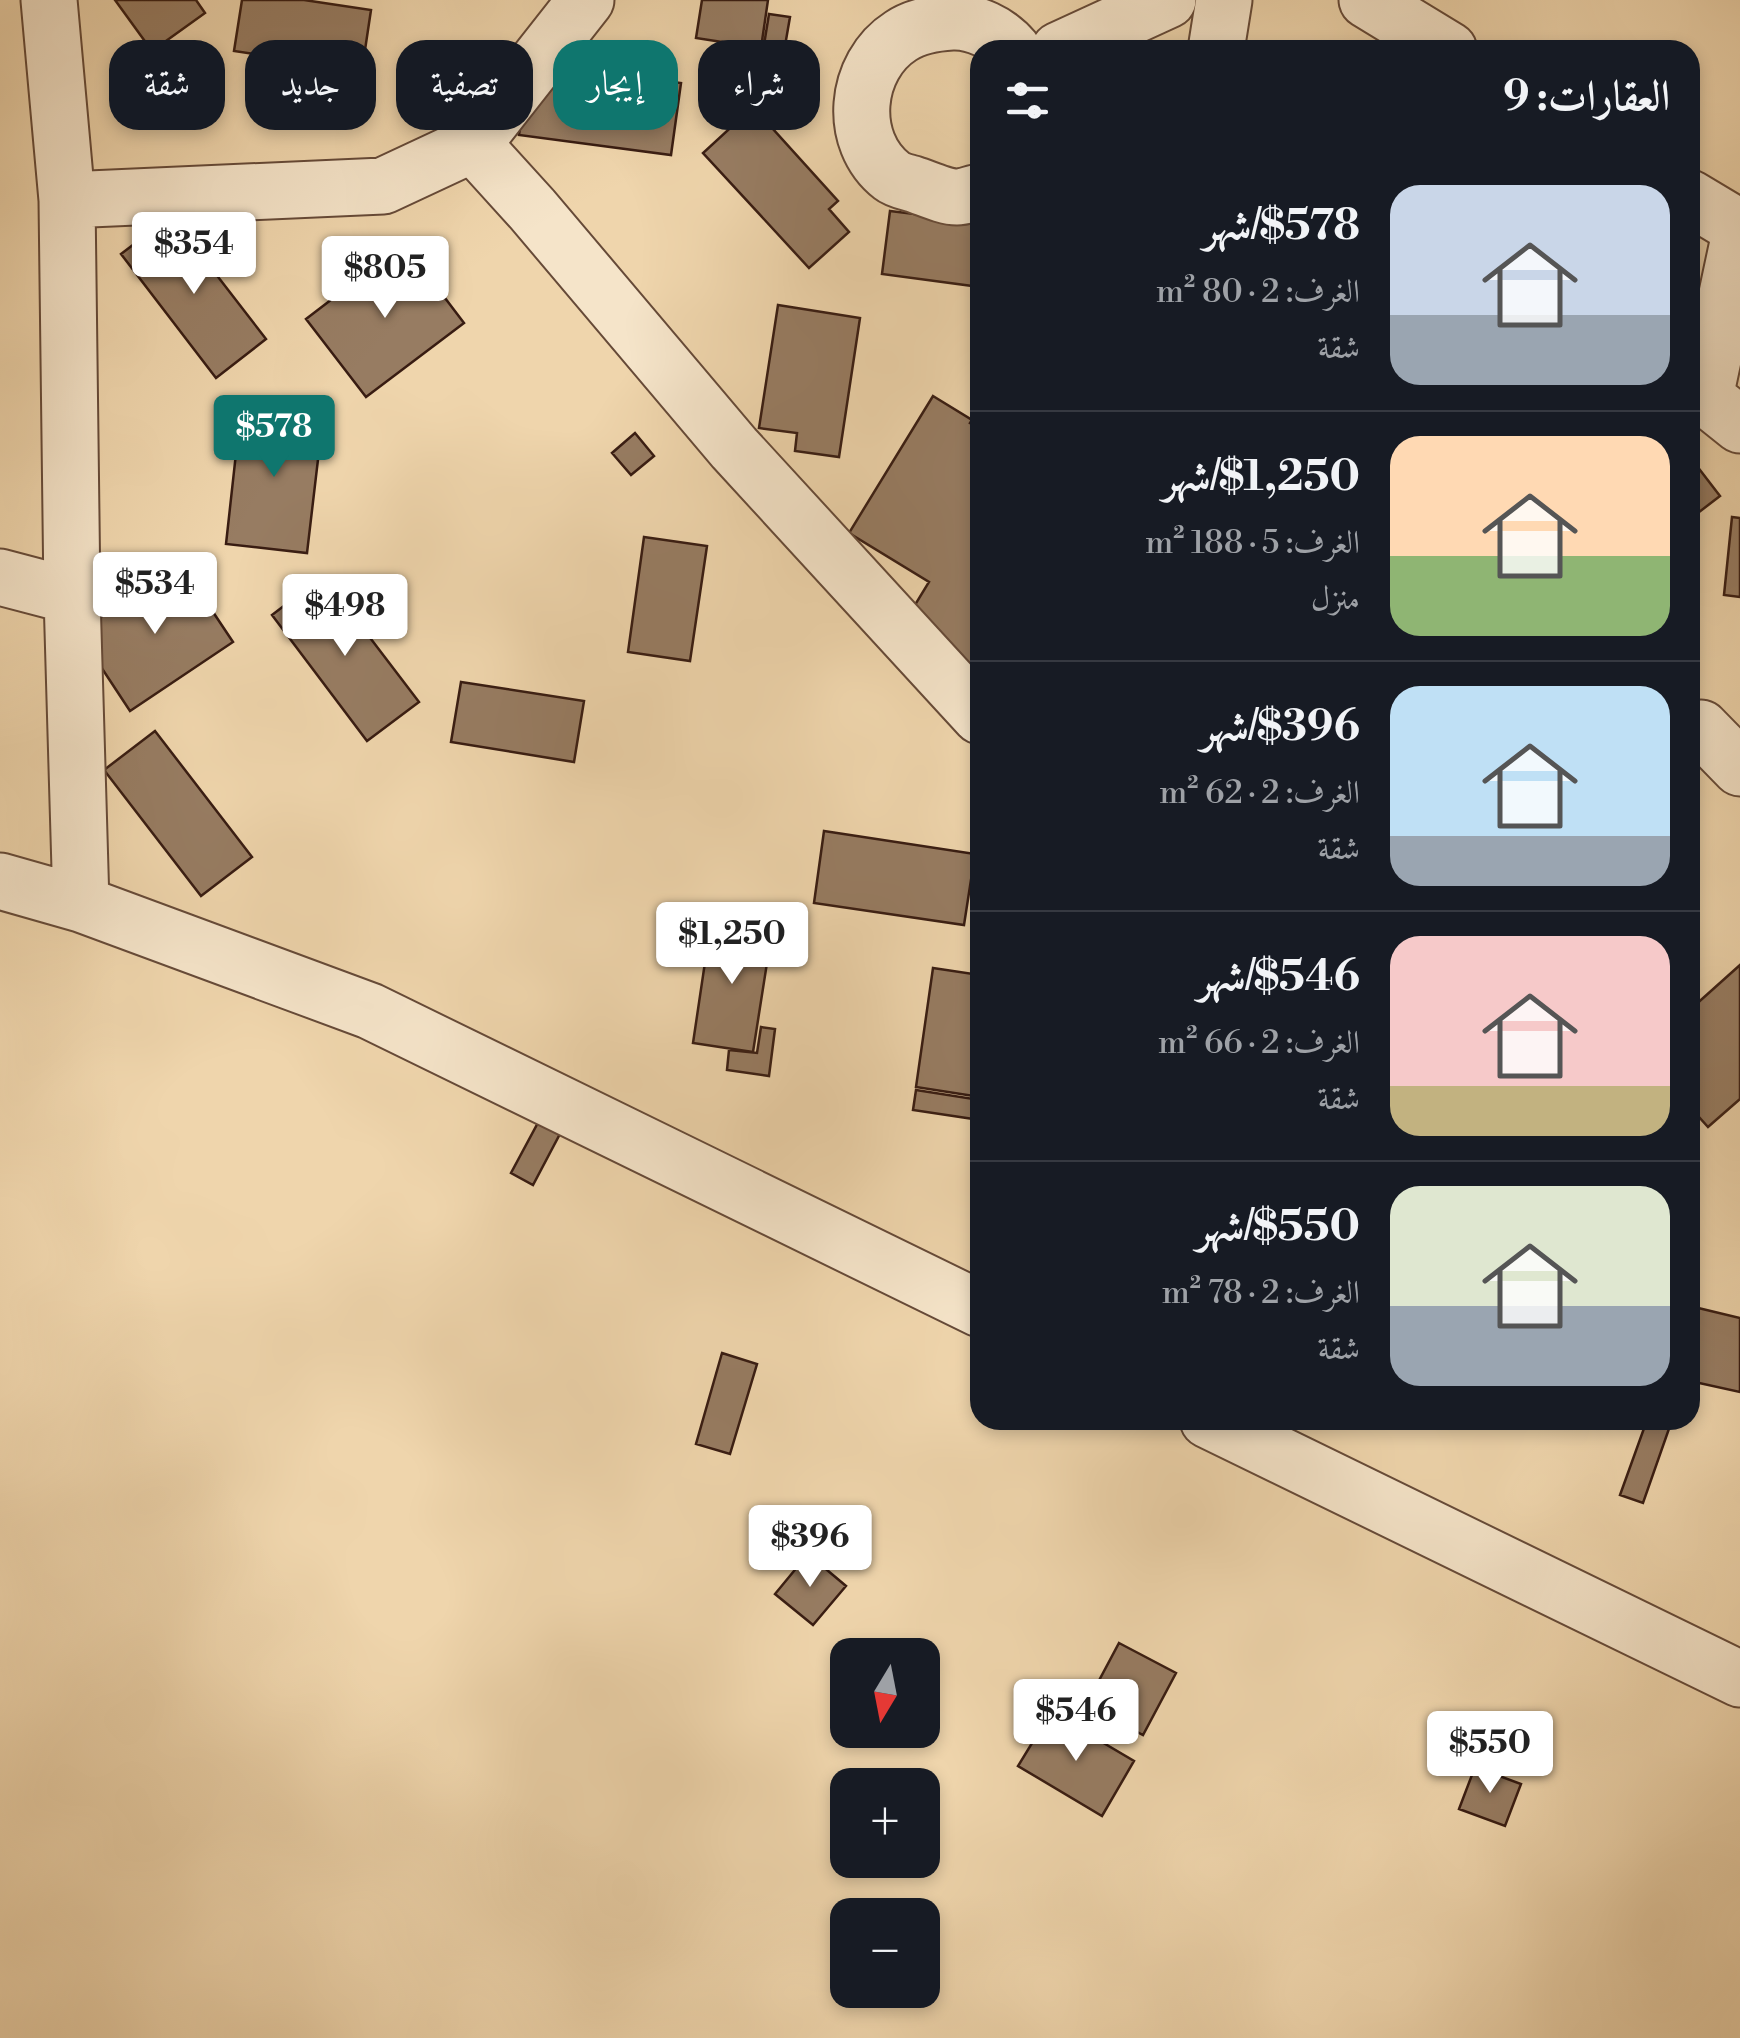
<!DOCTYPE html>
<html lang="ar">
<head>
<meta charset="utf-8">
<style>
  :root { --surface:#171b24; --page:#20242c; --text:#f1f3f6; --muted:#9ea1a6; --line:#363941; --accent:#0f766e }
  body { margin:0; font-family:"Libre Bodoni",Amiri,serif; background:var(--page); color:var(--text); direction:rtl; height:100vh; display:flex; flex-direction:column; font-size:38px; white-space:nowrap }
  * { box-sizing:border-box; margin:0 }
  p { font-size:32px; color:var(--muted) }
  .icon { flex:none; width:55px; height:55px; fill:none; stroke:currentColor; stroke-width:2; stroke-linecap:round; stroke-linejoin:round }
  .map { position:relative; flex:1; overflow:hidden; direction:ltr }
  .details { position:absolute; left:970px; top:40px; width:730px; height:1390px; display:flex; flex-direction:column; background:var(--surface); border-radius:30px; box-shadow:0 5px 15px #0003; direction:rtl }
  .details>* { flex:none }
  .hud { position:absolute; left:30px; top:40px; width:790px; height:90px; direction:rtl; display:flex; gap:20px }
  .needle { width:65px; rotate:190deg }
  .controls { position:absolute; left:830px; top:1638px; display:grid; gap:20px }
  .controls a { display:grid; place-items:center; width:110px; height:110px; border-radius:20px; background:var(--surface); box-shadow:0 5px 15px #0003; font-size:50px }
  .price { position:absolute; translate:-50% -85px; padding:0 22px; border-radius:10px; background:#fff; color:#222; font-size:32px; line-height:65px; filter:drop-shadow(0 2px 5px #0008) }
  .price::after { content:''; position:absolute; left:50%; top:60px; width:30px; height:22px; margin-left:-15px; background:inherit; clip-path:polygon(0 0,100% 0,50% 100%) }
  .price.selected { background:var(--accent); color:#fff }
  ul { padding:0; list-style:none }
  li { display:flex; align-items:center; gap:30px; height:250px; padding:0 30px }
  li+li { border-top:2px solid var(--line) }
  li span { display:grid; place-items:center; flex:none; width:280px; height:200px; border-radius:30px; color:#555 }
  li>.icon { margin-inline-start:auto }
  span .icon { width:120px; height:120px; fill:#fffc; stroke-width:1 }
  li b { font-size:42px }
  h2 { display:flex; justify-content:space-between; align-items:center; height:120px; padding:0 30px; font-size:42px }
  .pill { padding:0 35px; border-radius:30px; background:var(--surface); box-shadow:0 5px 15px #0003; font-size:35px; line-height:90px }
  .pill.selected { background:var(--accent); color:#fff }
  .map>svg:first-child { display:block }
  .building { fill:#977c62; stroke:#381c12; stroke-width:2.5 }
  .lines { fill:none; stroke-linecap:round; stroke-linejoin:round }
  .minor-casing { stroke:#664a38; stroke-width:59 }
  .minor { stroke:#f5e4c9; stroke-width:55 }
</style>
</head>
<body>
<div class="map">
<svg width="1740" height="2038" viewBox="0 0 1740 2038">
  <rect width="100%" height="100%" fill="#efd5ac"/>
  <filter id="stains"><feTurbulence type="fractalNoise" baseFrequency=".002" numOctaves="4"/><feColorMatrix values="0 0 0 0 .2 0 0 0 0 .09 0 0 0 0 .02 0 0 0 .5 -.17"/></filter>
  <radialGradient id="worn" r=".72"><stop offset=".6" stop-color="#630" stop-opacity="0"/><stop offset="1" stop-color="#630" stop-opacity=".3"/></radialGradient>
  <path class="building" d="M115 0H196L205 13 152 51Z
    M242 0H304L371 10 362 70 234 51Z
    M702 0H768L761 48 696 38Z
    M769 14 790 17 781 69 736 61 738 46 763 51Z
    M528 63 681 83 671 155 519 135Z
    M753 107 838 201 829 209 849 232 809 268 703 153Z
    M890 211 980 222V287L882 274Z
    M171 216 266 339 216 378 121 254Z
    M404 244 464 323 366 397 306 319Z
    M778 305 860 318 839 457 795 451 797 433 759 428Z
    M933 396 972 420 970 423 980 429V687L896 636 929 582 849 533Z
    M241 408 323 417 307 553 226 544Z
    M635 433 654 456 631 475 612 453Z
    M1690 457 1720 496 1690 519Z
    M1732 517 1740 518V597L1724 595Z
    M644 537 707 546 690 661 628 652Z
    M181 564 233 642 130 711 78 632Z
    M323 576 419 702 367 741 272 615Z
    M461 682 584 701 574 762 451 742Z
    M155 731 252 857 201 896 104 770Z
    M824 831 975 854 964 925 814 903Z
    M711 922 772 931 753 1052 693 1043Z
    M1740 965V1099L1708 1127 1690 1107V1006L1692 1008Z
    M933 968 980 975V1097L916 1087Z
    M761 1027 775 1029 769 1076 727 1070 729 1050 757 1053Z
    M916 1090 980 1100V1120L913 1110Z
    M540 1119 562 1130 533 1185 511 1173Z
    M1690 1306 1740 1318V1392L1690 1381Z
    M722 1353 757 1364 730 1454 696 1444Z
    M1647 1420H1662L1671 1423 1643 1503 1620 1495Z
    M808 1554 846 1586 813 1625 775 1594Z
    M1119 1643 1176 1673 1143 1735 1086 1705Z
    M1051 1712 1134 1761 1102 1816 1018 1766Z
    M1475 1767 1521 1784 1505 1826 1459 1809Z"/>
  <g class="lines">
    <g class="minor-casing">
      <path id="minor" d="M49 0 67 200 72 596 81 904
        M1367 0 1449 50
        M1059 50 1168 0
        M1216 50 1224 0
        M473 144 532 209 734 448 980 716
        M980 192C973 193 964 197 957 197 944 197 926 188 913 184 906 182 897 180 892 176 847 141 854 66 901 36 916 26 934 23 952 22 974 21 999 33 1013 50
        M1690 198 1740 228
        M67 200 383 186 473 144 586 0
        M1740 233 1705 397 1740 425
        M0 577 72 596
        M1690 732 1701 728 1740 768
        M0 881 81 904 370 1011 980 1309
        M1208 1420 1740 1679"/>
    </g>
    <use href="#minor" class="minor"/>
  </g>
  <rect width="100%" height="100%" filter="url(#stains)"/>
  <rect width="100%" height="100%" fill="url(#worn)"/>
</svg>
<div class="controls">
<a><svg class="needle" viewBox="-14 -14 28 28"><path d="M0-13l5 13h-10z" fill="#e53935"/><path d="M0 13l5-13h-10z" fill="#9ea1a6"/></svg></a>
<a>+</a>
<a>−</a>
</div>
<b class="price" style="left:194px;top:297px">$354</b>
<b class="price" style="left:385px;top:321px">$805</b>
<b class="price selected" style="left:274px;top:480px">$578</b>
<b class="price" style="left:155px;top:637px">$534</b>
<b class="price" style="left:345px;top:659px">$498</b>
<b class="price" style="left:732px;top:987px">$1,250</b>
<b class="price" style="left:810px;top:1590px">$396</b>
<b class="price" style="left:1076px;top:1764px">$546</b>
<b class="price" style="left:1490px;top:1796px">$550</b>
<div class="hud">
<a class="pill">شراء</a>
<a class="pill selected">إيجار</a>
<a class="pill">تصفية</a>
<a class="pill">جديد</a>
<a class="pill">شقة</a>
</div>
<section class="details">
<h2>العقارات: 9<svg class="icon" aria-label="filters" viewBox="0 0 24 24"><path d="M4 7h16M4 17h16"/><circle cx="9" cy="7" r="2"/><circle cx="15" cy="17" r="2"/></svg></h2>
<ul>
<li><span style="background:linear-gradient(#c9d6e8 65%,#9aa5b1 0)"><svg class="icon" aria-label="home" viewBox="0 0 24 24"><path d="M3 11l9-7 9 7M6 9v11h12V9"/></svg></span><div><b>$578/شهر</b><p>الغرف: 2 · 80 m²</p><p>شقة</p></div></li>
<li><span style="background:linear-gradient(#ffd9b3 60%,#8fb573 0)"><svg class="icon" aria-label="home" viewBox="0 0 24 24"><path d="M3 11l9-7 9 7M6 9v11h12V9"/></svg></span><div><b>$1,250/شهر</b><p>الغرف: 5 · 188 m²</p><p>منزل</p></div></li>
<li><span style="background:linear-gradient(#bfe0f5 75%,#9aa5b1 0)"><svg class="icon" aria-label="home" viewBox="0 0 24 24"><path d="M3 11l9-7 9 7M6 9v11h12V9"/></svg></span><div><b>$396/شهر</b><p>الغرف: 2 · 62 m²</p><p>شقة</p></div></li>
<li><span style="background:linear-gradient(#f6c9c9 75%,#c2b280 0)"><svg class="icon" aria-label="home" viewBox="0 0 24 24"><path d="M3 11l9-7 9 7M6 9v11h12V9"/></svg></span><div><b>$546/شهر</b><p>الغرف: 2 · 66 m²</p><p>شقة</p></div></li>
<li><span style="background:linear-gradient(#dfe7d0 60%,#9aa5b1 0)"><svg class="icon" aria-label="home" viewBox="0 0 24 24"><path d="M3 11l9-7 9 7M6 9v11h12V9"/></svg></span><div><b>$550/شهر</b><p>الغرف: 2 · 78 m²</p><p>شقة</p></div></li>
</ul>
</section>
</div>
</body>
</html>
